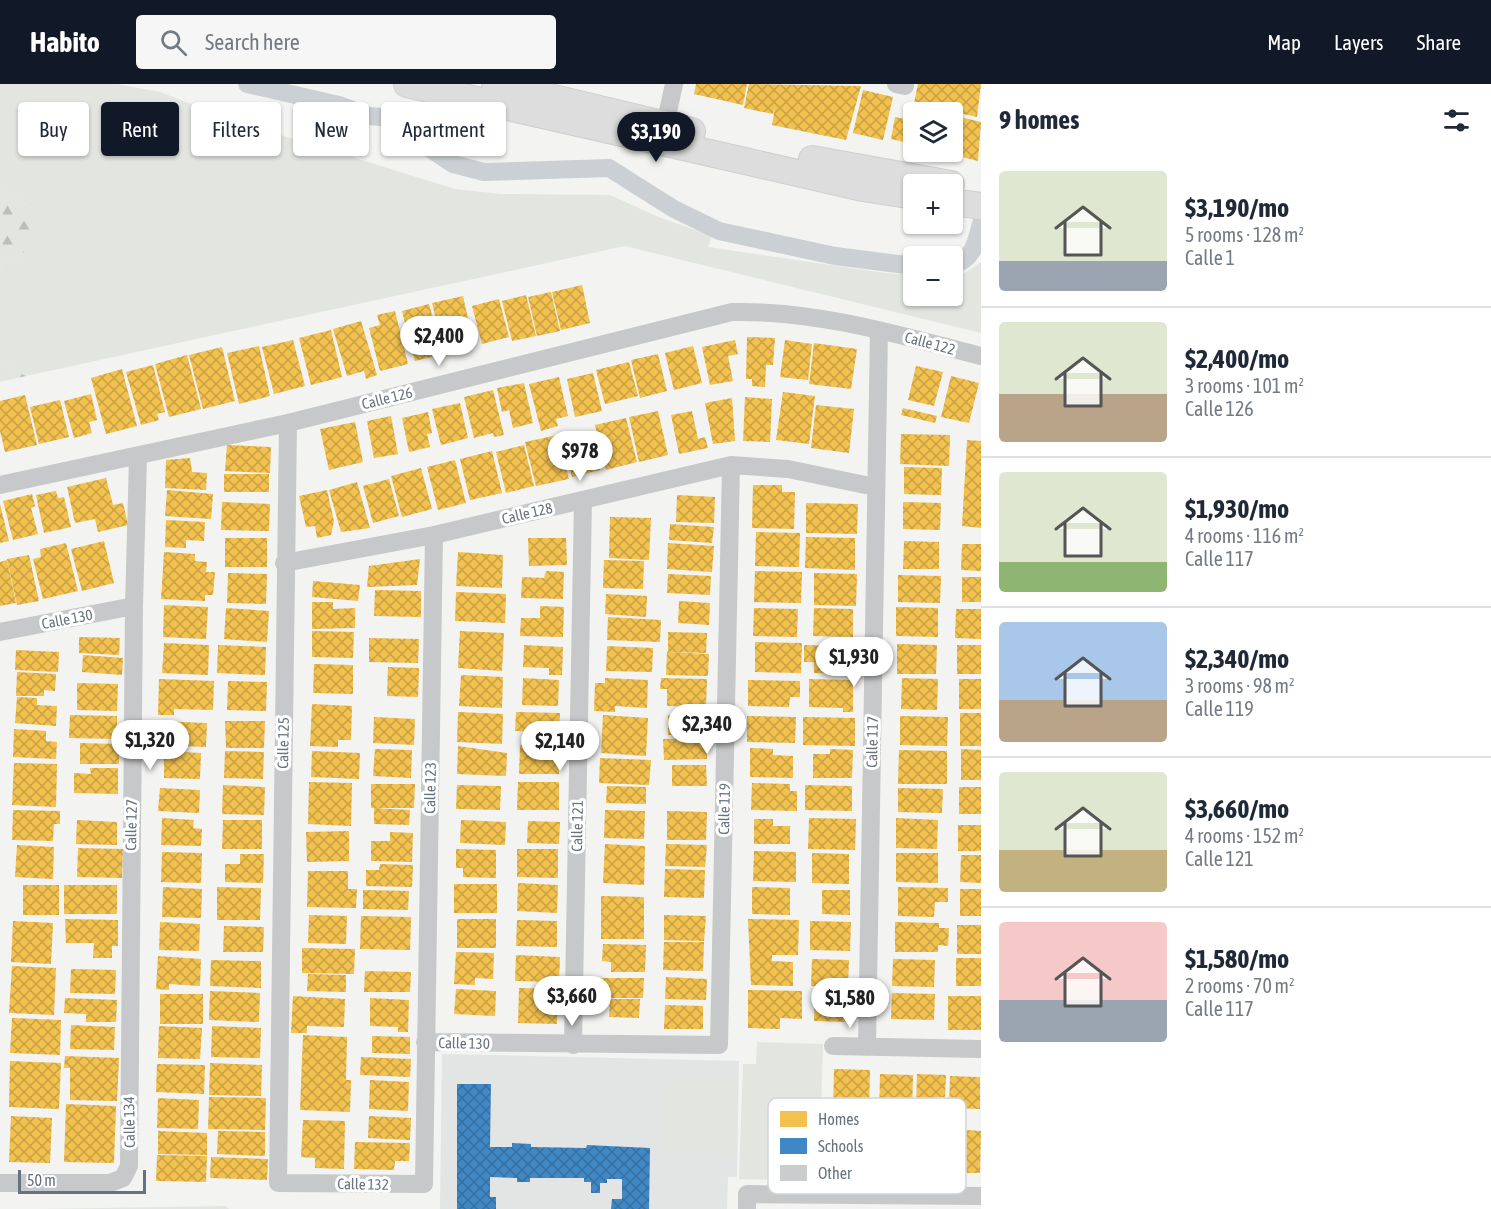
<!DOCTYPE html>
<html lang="en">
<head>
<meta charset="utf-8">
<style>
  :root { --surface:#fff; --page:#f6f6f7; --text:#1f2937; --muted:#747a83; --line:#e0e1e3; --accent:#111827 }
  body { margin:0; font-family:"Asap Condensed",sans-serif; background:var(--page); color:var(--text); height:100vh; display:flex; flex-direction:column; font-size:22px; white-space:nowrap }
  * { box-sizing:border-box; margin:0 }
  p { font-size:20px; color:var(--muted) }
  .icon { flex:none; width:33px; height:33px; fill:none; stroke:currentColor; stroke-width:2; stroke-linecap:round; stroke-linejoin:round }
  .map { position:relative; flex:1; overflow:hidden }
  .drawer { display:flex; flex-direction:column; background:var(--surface); width:510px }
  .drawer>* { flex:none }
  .banner { position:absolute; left:18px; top:18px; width:570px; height:54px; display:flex; gap:12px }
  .controls { position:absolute; left:903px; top:18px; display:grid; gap:12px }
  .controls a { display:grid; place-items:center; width:60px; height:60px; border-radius:6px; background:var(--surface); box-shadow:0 2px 4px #0004; font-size:30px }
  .scale { position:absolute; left:18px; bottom:15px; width:128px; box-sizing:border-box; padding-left:6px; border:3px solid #66727f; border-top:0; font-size:16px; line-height:21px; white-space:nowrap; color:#66727f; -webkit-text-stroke:4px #fff; paint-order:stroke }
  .price { position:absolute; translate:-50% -51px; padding:0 14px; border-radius:21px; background:#fff; color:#222; font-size:20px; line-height:39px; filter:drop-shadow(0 2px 3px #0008) }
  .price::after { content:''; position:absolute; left:50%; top:36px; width:18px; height:14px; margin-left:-9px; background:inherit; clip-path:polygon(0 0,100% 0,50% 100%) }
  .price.on { background:var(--accent); color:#fff }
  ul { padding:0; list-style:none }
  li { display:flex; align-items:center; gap:18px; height:150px; padding:0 18px }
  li+li { border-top:2px solid var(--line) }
  li span { display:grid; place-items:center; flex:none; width:168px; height:120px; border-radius:6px; color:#555 }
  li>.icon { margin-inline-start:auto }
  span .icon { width:72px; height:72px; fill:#fffc; stroke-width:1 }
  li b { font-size:26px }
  h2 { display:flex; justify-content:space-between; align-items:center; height:72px; padding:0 18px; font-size:26px }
  .pill { padding:0 21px; border-radius:6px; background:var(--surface); box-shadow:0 2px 4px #0004; font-size:21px; line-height:54px }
  .pill.on { background:var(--accent); color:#fff }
  header { display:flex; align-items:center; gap:36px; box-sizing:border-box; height:84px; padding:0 30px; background:var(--accent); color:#fff }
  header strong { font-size:28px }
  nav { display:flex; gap:33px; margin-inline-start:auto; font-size:21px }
  .search { width:420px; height:54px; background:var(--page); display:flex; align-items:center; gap:15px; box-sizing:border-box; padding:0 21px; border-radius:6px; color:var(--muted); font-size:22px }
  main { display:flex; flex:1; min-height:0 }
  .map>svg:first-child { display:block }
  .built { fill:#e3e4e4 }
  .green { fill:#e2e5e0 }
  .forest { fill:url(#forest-firs) }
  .homes { fill:url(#homes-cross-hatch) }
  .schools { fill:url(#schools-cross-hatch) }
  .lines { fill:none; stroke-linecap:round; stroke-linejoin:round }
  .canal { stroke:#cad0d3; stroke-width:18 }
  .building { fill:url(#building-cross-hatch) }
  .secondary-casing { stroke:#cfcfd0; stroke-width:28 }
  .street { stroke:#c7c8c9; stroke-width:18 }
  .secondary { stroke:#ddddde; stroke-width:26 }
  .labels { text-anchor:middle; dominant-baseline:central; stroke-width:6; stroke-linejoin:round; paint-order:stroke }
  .street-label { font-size:15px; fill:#66727f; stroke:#fff }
  .key { fill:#fff; stroke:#d1d5d9; stroke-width:1.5 }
  .key-label { font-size:16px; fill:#66727f }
</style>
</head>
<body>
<header>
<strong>Habito</strong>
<div class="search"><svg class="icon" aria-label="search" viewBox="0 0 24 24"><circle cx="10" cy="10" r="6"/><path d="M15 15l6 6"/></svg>Search here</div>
<nav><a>Map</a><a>Layers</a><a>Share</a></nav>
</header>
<main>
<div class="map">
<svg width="981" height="1125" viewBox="0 0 981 1125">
  <defs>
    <pattern id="forest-firs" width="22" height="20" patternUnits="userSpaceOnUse" patternTransform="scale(1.5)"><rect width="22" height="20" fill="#e2e5e0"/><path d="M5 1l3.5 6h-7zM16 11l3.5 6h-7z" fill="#bbbebb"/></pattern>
    <pattern id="homes-cross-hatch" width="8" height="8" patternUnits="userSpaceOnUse" patternTransform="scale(1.5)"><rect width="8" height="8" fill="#f2c14e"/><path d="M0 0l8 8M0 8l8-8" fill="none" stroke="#c8a146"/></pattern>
    <pattern id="schools-cross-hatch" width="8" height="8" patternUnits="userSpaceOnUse" patternTransform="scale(1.5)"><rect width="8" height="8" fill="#3f88c5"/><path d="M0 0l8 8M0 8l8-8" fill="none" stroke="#376e9d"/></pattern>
    <pattern id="building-cross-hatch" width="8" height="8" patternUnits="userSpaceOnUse" patternTransform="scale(1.5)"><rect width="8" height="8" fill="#cbcccd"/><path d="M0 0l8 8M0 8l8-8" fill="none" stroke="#a9aaac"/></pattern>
  </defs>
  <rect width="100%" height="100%" fill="#f3f3f2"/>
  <path class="built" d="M442 970 739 977 737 1093H728L727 1125H440Z"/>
  <path class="green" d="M0 0H117L160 8 229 35 455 105 501 110 610 111 656 132 712 152 708 163 885 189 913 191 914 212H952L953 191 965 189 981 178V249L625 162 26 292 0 279V190L2 181 23 169 33 124 0 107Z
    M757 958 823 960 819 1097 739 1095 743 980H756Z
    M667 994 737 995 735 1071 666 1069Z
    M226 1122 229 1125H39Z"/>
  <path class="forest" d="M0 107 33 124 36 150 23 169 2 181 0 190Z
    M0 279 26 292 0 298Z"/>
  <path class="homes" d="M696 0H747L743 21 694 10Z
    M749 0 861 2 846 56 772 41 775 23 773 30 744 24Z
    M918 0H981L977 33 914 19Z
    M863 6 893 13 883 56 853 49Z
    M952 31 981 38 978 77 943 68H952Z
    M895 33 914 37V60L891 55Z
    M582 201 590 239 561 246 552 208Z
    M551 208 560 247 537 252 528 213Z
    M526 211 536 252 512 257 502 217Z
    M463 212 473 257 456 262 457 268 445 271 432 219Z
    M499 215 509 253 482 260 472 222Z
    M429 220 443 270 415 277 402 227Z
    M395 227 408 280 380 287 369 244 380 241 377 231Z
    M361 237 377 291 366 295 364 287 347 292 333 245Z
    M331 246 342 293 311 301 299 254Z
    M747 253 775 254 773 281H766L765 303 752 302V295H746Z
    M293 256 305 302 274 310 262 263Z
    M735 256 738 270 728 272 733 297 710 301 702 263Z
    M785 256 812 260 808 296 780 293Z
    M814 259 857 265 851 305 809 300Z
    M259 262 270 312 239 320 227 269Z
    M693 262 702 299 674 306 665 269Z
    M222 263 235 317 203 325 189 271Z
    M658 270 667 307 640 314 631 276Z
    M187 271 201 325 169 333 155 280Z
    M629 278 638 312 605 320 596 286Z
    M153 281 165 328 157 330 159 336 141 341 126 288Z
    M916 282 943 288 934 322 908 316Z
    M122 285 137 342 106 350 91 294Z
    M593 289 602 327 575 333 567 295Z
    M951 292 979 299 969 339 941 333Z
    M559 293 568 332 556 335 558 342 541 347 529 300Z
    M524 299 533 339 513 344 509 326 502 328 497 304Z
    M493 306 504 351 494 353 493 349 474 354 464 313Z
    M783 308 815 312 809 360 776 356Z
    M91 310 97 336 89 338 92 349 74 354 64 317Z
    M25 311 37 361 5 368 0 347V317Z
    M745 313 772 315 770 358 743 357Z
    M732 314 735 357 713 360 705 319Z
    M60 316 69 353 39 360 30 323Z
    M460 319 468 354 441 361 432 325Z
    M816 321 854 325 849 369 811 364Z
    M903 324 937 332 935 339 901 331Z
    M658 327 668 371 639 378 629 333Z
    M692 327 698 355 705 353 708 364 679 370 671 331Z
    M428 328 432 349 427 350 430 363 409 368 402 334Z
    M391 332 398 370 374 374 367 337Z
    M626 334 637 378 606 386 595 341Z
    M355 338 363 378 329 386 320 345Z
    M590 348 600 386 572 393 567 373 575 371 571 352Z
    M901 350 950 351 949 382 900 380Z
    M558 351 569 395 536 402 525 358Z
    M967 356 981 357V444L962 442Z
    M227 361 271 363 270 389 225 387Z
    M524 361 534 402 506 409 496 368Z
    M492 367 502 409 470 416 460 375Z
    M190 374 192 388 207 389 206 406 165 404 166 376Z
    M455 376 466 419 438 426 427 383Z
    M904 383 942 384 941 411 904 410Z
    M421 384 432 425 402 433 391 392Z
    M224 390H269V408H224Z
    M106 394 113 421 123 419 128 441 98 448 95 435 75 439 67 403Z
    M389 395 399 432 373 439 363 402Z
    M357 398 370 444 341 448 329 406Z
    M753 401H782V408H795L794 445 752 444Z
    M167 406 213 410 211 435 165 432Z
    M327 406 334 437 331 451 317 454 315 442 306 443 299 412Z
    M56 407 58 414 64 413 71 443 44 449 36 411Z
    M32 410 35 422 31 424 38 450 13 456 3 417Z
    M677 411 715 413 714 439 676 438Z
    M222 418 270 420 269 447 221 446Z
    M903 418 941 419 940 446 903 445Z
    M806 419 858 420 857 450 806 449Z
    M0 420 9 457 0 459Z
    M610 433 651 434 649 476 609 474Z
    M166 436 205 438 204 457 186 456V464L165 463Z
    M670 440 714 443 712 459 669 456Z
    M756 448 800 449 799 483 755 482Z
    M806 453 855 454V486L805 484Z
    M225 454H267V483H225Z
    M528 454H566L567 481 529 482Z
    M104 457 114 499 82 507 71 465Z
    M904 457 939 458V485H903Z
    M66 459 78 507 43 515 33 475 41 473 40 465Z
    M668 459 714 462 712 488 667 485Z
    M962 460H981V487L961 486Z
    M164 468 195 470V477L207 478 206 488H215L213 511H205V517L161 515Z
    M458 468 503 471 502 504 456 502Z
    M29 471 39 517 17 521 7 475Z
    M420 475 417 501 367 503 369 482Z
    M7 476 16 519 0 522V478Z
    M604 476 644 477 643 505 603 504Z
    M546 487 564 488 563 515 521 514 522 493 544 494Z
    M755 487 802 488 801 519 754 518Z
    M228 489 267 490 266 520 227 519Z
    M814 489 857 490 856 522 814 521Z
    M668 490 711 492 710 511 667 509Z
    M898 491 941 492 940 519 898 518Z
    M962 493H981V518H962Z
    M313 497 360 501 358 517 312 513Z
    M375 506 421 507V533L374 532Z
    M456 508 506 510 505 539 455 537Z
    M606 510 647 512 646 533 605 530Z
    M679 517 710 519 709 541 678 539Z
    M312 518H333V525L355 524V544L312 545Z
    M164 521 208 523 206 555 163 553Z
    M540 522 564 523 563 553 520 552 521 534H540Z
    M896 523 938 524V553L896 552Z
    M226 524 269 527 267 558 224 555Z
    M754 524 798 525 797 553 753 552Z
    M814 524 853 525V553L813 552Z
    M956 525H981V555L955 554Z
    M608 533 661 536 660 558 607 556Z
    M312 547 354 548 353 574 312 573Z
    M460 547 504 549 502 587 458 584Z
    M668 548 707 549 706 569 668 568Z
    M79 553 120 554 119 571 79 569Z
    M369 554 419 555 418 579 369 578Z
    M755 558 802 559 801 589 755 588Z
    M164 559 209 561 208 591 162 589Z
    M897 560 937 561 936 590H897Z
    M218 561 266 563 265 591 217 589Z
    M524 561 563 563 562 591H549V584L523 583Z
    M804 561 854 562V590L814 589V578H804Z
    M957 561H981V590H957Z
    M607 562 653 564 652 588 606 587Z
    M16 566 59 568 58 588 15 586Z
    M667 568 709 570 708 592 666 591Z
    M83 571 123 574 122 591 82 588Z
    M314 580 353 581V610L313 609Z
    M388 583 419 584 418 613 387 612Z
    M17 588 56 590 55 607 44 606V612H16Z
    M461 591 503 593 502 624 459 622Z
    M523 594 559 596 558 622 522 621Z
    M605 594 648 596 647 624 615 622V628L594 627 595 599H605Z
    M661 594 707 595 706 623 667 622V605H660Z
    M902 594 938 595 937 626 901 625Z
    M159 595 214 597 213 626 174 625V631H158Z
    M809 595 853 596V628H843V624L809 623Z
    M959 595H981V625H959Z
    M748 596 800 597V613H790L789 623 748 622Z
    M228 597 267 598 266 627 227 626Z
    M77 599 118 600 117 627 77 626Z
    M17 613 37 614V621L57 622 56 642 15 639Z
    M312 620 352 622 351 656H338V663L310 662Z
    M458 628 503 630 502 660 457 658Z
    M516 628 560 629 559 657 538 656V648L515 647Z
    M960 629H981V662H960Z
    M70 631 117 632V655L69 654Z
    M603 631 648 634 646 672 601 669Z
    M668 631 707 632V650L668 651Z
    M747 632 796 633 795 659 747 658Z
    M900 632 948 633 947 662 900 661Z
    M374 633 415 635 414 661 373 659Z
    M803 633 855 634V662L803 661Z
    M157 637 207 639 206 663 156 661Z
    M225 637H265L264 664H226Z
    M14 645 46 647V657L57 658 56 675 13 673Z
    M707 654V675L664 676 663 655Z
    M80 659 119 660V680H80Z
    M520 661H559V690H519Z
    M458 662 507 669 506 692 457 690Z
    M750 664 773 665V671L793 672V694L750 693Z
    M375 665 412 666 411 694 373 692Z
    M830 665 853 666 852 694H813V670H830Z
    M961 665 981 666V696H961Z
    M899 666 947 667V700H898Z
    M164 667 201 669 200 695 164 694Z
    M225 667 264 668 263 695 224 694Z
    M312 667 360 669 359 695 311 693Z
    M600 674 651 676 649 701 599 699Z
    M14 679 57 680 56 723 12 721Z
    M672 681H706L707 702H672Z
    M90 684H118V710L74 709V689L91 690Z
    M309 698 352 699 351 742 308 740Z
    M518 698H559V726H517Z
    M752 699 790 700V707H797V727L751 726Z
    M371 700H415L414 724H371Z
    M223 701 265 703 264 731 222 730Z
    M457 701 501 702 500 726 456 725Z
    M805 701 852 702V727L805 726Z
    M607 702 646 703V720L606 719Z
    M959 703H981V730H959Z
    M160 704 200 706 199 729 158 727Z
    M898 704 943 705 942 729 898 728Z
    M374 724 410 726 409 741 374 740Z
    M13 726 60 727V740H54L53 757 12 756Z
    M605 726 645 727 644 755 604 754Z
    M667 727 707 728 706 756H667Z
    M162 734 194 736 193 744 202 745 201 762 161 761Z
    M809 734 856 735 855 766 808 765Z
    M896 734 938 736 937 765 896 764Z
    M754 735H773V742H790V760H754Z
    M77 736 117 738V761L76 760Z
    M223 736H262V765H222Z
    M461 736 506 738 505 761 460 759Z
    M528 737 560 738 559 760 527 759Z
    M958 741H981V767H958Z
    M349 747V777L307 778 306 748Z
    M390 748 413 749 412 778 371 777V757H390Z
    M605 760 645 762 644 801 603 799Z
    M666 760 707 761 705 783 665 782Z
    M17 761 54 763 53 795 15 793Z
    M78 764 123 765 122 794 77 793Z
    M456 765 496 766V794L463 793V784H456Z
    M517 765H558V794L517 793Z
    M754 767 796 768V798L753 797Z
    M162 768 202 769 201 799 161 798Z
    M812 769 849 770V800L812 799Z
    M896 769H938V799L896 798Z
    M240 770H264L263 799 225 798V780H240Z
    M961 771H981V799L960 798Z
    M380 780 413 781 412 803 366 802V786H379Z
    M665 785 705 786 704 814 664 813Z
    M308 787H348V805H357L356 824 307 823Z
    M518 799 558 801 557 829 517 827Z
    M454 800H497V829H454Z
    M23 801H59V831H23Z
    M64 801H117V830H64Z
    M163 803 202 805 201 834 162 833Z
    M217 803 261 804 260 836H217Z
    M752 803 790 804V831L752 830Z
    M898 803 948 804V818H935L934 833 898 832Z
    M960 805H981V832H960Z
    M363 806 409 807 408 826 363 825Z
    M822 806H850V831L822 830Z
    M601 812 644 813V855H601Z
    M309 831 347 832 346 860 308 859Z
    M664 831 706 832 704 857 664 856Z
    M361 832 411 833 410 866 360 865Z
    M65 835 118 836V862H112V874H93L94 859H66Z
    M457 835H496V864H457Z
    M748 835 799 836 798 871H772V877L793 878V902L751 901Z
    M517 836 557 837V863L516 862Z
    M13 837 53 839 51 880 11 878Z
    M810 837 851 838 850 867 810 866Z
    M160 838 200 840 199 867 159 866Z
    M895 838 939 839V844H949L948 862 938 861V868H895Z
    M957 841H981V870H957Z
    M224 842 264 843 263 868H223Z
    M664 858H704L703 887 663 886Z
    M603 860 646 861 645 888H611V878L602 877Z
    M302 864 355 865 354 890 302 889Z
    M456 868 494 869 493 895 475 894V901L454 900Z
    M516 871 560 873 559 898 515 897Z
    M158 872 201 875 200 902 169 900V906L156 905Z
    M956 874H981V902H956Z
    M812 875 849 876 848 903 811 902Z
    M893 875 935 876 934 903 892 902Z
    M211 876 261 877V904L210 902Z
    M12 882 56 884 54 931 9 929Z
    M71 885 116 886 115 910 70 909Z
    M365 887 411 888 410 908H364Z
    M308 890 346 891V908L307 907Z
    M666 893 707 895 706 916 665 915Z
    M600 894H644L643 914H600Z
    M519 904 558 905 557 940 518 939Z
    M456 905 496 907 495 932 454 930Z
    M748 906 802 907V935L780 934V945L748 944Z
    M210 907 260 909 259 938 209 936Z
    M892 909 935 910 934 936 891 935Z
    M160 910H203V940H160Z
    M815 910 850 911 849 938 814 937Z
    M293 912 345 915 344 943 307 942V949H291Z
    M948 912H981V946H948Z
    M65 914 117 916 116 938H86V930L64 929Z
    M370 914 409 916 408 948H398V943L370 942Z
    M610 915H640L639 934 609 933Z
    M665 921 703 922V945H664Z
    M12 934 61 936 60 971 10 969Z
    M71 941 115 943 114 966 70 965Z
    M159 942 202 944 200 975 158 974Z
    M212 942 261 944 260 974 211 973Z
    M303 951 347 953 346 996H351L350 1028 300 1026Z
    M372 952 410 953V970L372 969Z
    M65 972 119 974 117 1017 70 1016V984H64Z
    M361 973 411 975 410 993 360 991Z
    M10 977 61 979 59 1025 9 1023Z
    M210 979 262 981 261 1012 209 1011Z
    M157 980 205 981 204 1010 156 1008Z
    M834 985 870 986 869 1026 833 1025Z
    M880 990 913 991 912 1034 879 1033Z
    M917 990 946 991 945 1013H937V1025L916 1024Z
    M950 992 980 993V1025L949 1024Z
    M370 996 409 998 408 1027 369 1025Z
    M209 1013 266 1014 265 1046 208 1045Z
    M158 1014 199 1016 198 1045 157 1044Z
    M66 1020 116 1022 114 1079 64 1078Z
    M11 1032 52 1034 50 1079 9 1078Z
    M369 1032 411 1034 410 1056 368 1054Z
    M303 1036 345 1037 344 1085 315 1084V1074L301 1073Z
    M953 1045 981 1047 980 1089H951Z
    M158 1047 207 1049V1071L158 1070Z
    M218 1047 265 1048V1072L217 1070Z
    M355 1058 410 1059 409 1077H395L394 1086 354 1085Z
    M157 1071 207 1072 206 1098 156 1097Z
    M211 1073 268 1075 267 1096 210 1094Z"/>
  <path class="schools" d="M457 1000H491L490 1063H512V1059L531 1060V1063L586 1064 587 1061 650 1064 649 1125H611L612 1115H622V1095H607V1099H600V1109H591V1098H584V1094H530V1098H517V1094L490 1093V1113H496V1125H457Z"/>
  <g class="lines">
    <path class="canal" d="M247 0 339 21 369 32 392 34 409 45 420 58 453 80 484 88 609 84 674 125 719 147 835 172 914 182
      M952 181C973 177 976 158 981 140"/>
  </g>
  <path class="building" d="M383 41 401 43 399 58 381 56Z"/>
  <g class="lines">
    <g class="secondary-casing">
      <path id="secondary" d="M407 0 863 104 914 112
        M495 0 692 47
        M812 75 951 100
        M952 118 981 122"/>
    </g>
    <path class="street" d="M896 0 905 2
      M663 50 674 0
      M288 339 278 1099 424 1100 434 451
      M0 401 288 339 732 228C816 226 900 251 981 272
      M284 479 434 451 731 381 788 385 875 403
      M0 548 134 522
      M425 958 719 961 731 381
      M573 961 583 416
      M833 962 981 965
      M867 963 879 246
      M0 1099H110L123 1094 129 1082 134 522 138 373
      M747 1125V1110L981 1112"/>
    <use href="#secondary" class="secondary"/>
  </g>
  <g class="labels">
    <g class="street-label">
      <text transform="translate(930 259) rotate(15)">Calle 122</text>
      <text transform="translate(387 314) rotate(-14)">Calle 126</text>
      <text transform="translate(527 429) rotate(-13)">Calle 128</text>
      <text transform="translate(67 535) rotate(-11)">Calle 130</text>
      <text transform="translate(872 658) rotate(-89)">Calle 117</text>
      <text transform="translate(283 659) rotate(-89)">Calle 125</text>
      <text transform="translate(430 704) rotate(-89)">Calle 123</text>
      <text transform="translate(724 725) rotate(-89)">Calle 119</text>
      <text transform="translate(131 741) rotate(-89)">Calle 127</text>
      <text transform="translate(577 742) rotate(-89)">Calle 121</text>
      <text transform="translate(464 959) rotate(1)">Calle 130</text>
      <text transform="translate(129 1038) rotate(-91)">Calle 134</text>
      <text transform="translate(363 1100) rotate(1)">Calle 132</text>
    </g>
  </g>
  <rect x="768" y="1014" width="198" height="96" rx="9" class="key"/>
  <rect x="780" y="1027" width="27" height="16" fill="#f2c14e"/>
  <rect x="780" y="1054" width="27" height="16" fill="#3f88c5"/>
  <rect x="780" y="1081" width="27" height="16" fill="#cbcccd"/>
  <g class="key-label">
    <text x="818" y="1041">Homes</text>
    <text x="818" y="1068">Schools</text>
    <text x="818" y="1095">Other</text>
  </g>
</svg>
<div class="controls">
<a><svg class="icon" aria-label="layers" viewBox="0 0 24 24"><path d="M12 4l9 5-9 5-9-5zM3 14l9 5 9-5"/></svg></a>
<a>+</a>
<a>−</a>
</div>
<div class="scale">50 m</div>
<b class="price on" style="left:656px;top:79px">$3,190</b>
<b class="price" style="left:439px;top:283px">$2,400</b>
<b class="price" style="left:580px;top:398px">$978</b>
<b class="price" style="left:854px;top:604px">$1,930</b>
<b class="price" style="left:707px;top:671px">$2,340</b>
<b class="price" style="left:150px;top:687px">$1,320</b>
<b class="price" style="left:560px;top:688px">$2,140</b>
<b class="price" style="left:572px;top:943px">$3,660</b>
<b class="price" style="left:850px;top:945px">$1,580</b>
<div class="banner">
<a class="pill">Buy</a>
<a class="pill on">Rent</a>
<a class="pill">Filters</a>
<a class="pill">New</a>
<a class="pill">Apartment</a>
</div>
</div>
<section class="drawer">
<h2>9 homes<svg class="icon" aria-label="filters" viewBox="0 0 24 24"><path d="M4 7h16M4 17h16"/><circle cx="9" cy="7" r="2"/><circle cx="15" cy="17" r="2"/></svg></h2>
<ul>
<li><span style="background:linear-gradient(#dfe7d0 75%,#9aa5b1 0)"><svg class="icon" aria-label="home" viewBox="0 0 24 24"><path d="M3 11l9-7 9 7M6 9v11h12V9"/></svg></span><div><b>$3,190/mo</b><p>5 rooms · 128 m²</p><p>Calle 1</p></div></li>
<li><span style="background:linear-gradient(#dfe7d0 60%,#b9a48a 0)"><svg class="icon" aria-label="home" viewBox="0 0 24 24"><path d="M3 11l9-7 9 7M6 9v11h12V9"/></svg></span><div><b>$2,400/mo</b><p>3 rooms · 101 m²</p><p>Calle 126</p></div></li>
<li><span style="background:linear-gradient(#dfe7d0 75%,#8fb573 0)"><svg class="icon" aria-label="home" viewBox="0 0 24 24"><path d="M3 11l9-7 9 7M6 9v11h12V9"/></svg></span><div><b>$1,930/mo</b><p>4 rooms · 116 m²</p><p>Calle 117</p></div></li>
<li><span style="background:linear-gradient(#a9c7e8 65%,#b9a48a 0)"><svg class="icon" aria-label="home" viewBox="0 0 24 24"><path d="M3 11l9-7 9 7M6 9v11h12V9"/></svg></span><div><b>$2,340/mo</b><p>3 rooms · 98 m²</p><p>Calle 119</p></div></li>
<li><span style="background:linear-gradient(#dfe7d0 65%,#c2b280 0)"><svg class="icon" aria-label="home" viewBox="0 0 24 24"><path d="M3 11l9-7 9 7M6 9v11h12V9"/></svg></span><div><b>$3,660/mo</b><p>4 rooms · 152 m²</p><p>Calle 121</p></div></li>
<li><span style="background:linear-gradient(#f6c9c9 65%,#9aa5b1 0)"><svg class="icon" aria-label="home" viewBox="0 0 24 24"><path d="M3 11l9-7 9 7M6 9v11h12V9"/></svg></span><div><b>$1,580/mo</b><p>2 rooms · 70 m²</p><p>Calle 117</p></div></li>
</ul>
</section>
</main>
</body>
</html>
